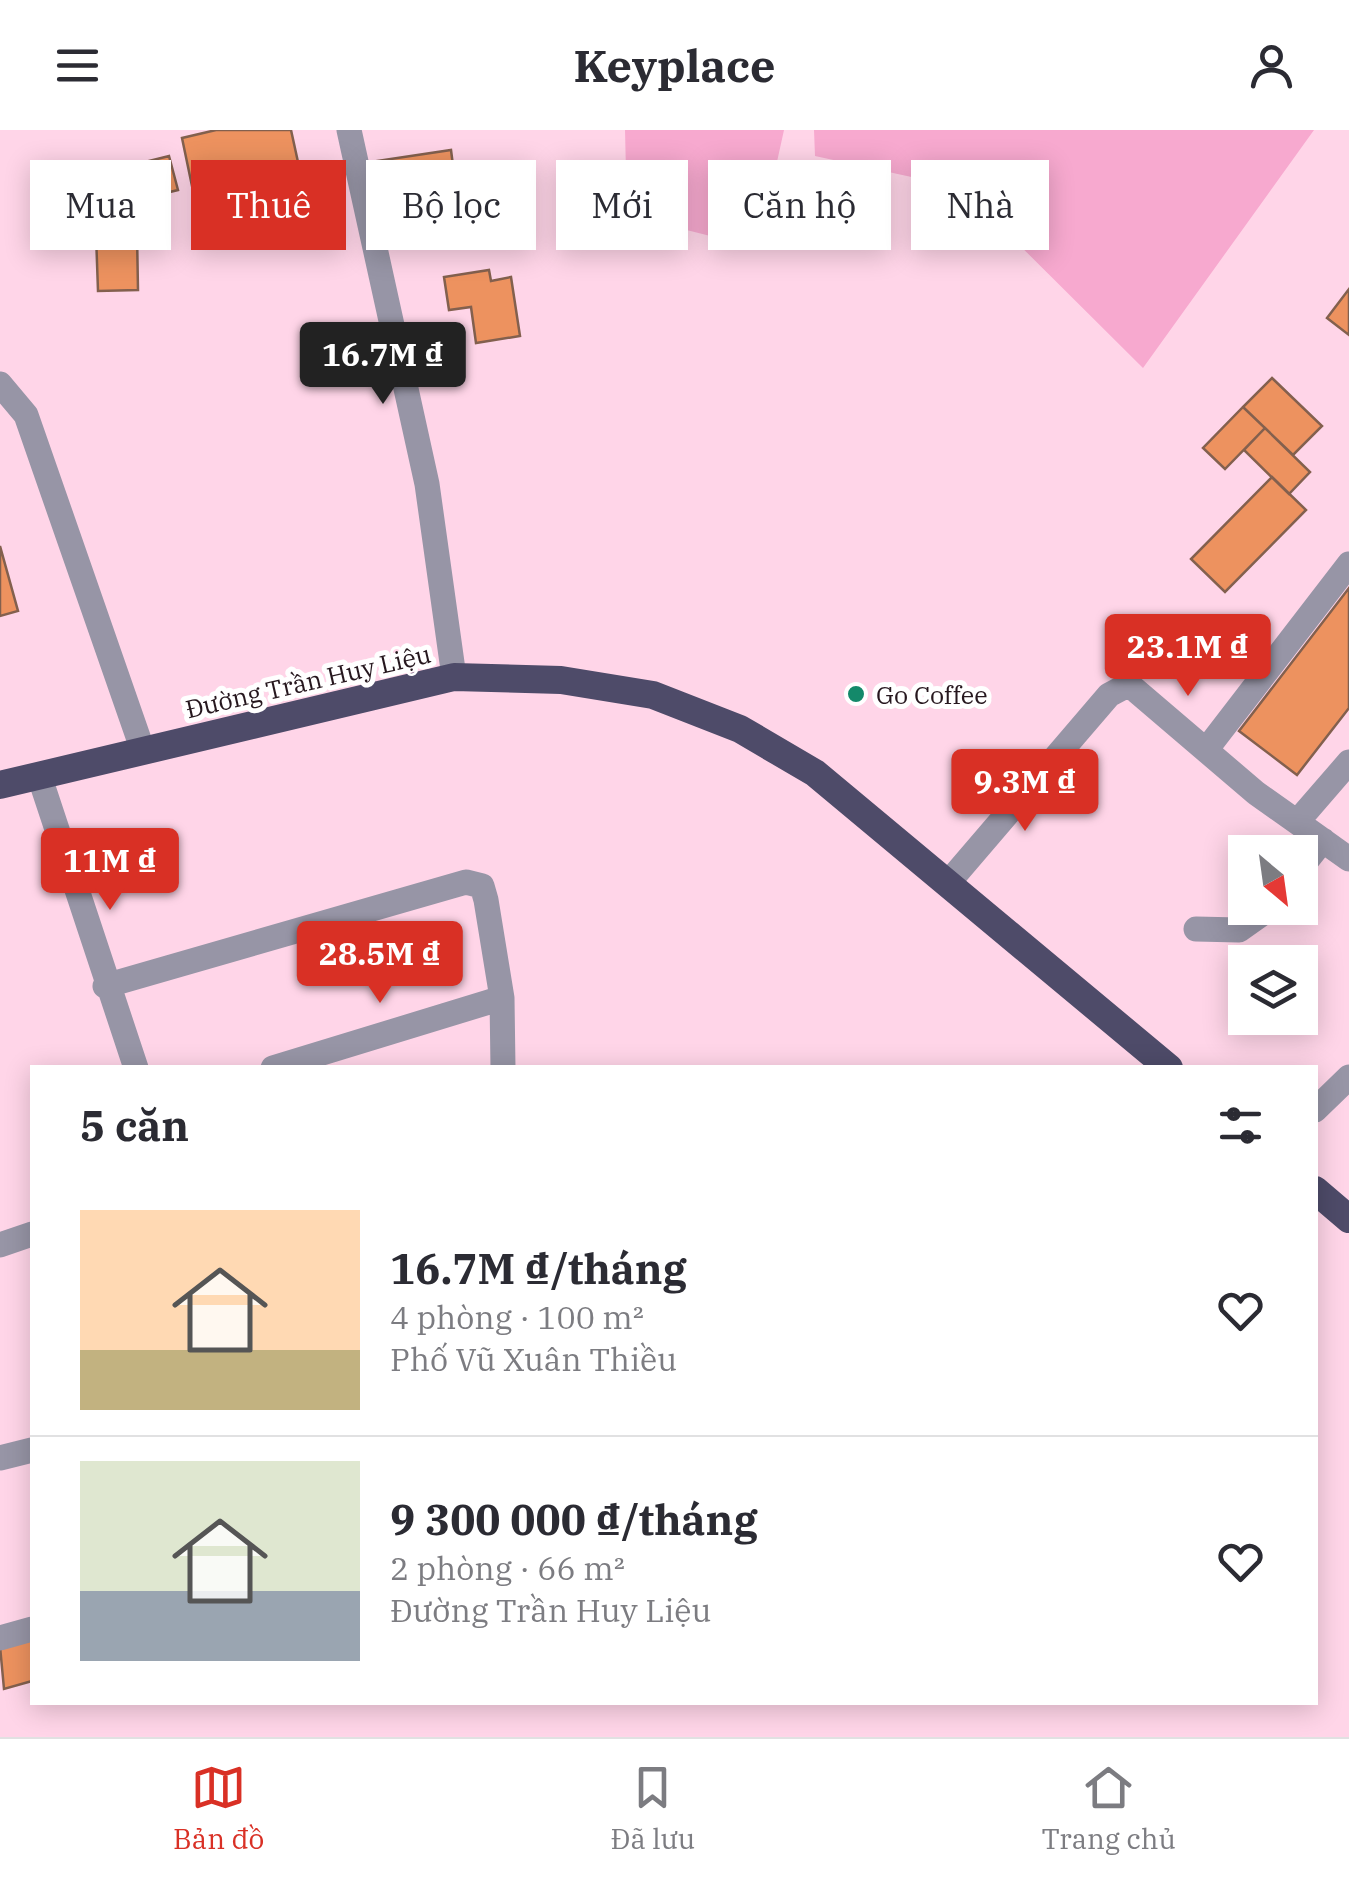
<!DOCTYPE html>
<html lang="vi">
<head>
<meta charset="utf-8">
<style>
  :root { --surface:#fff; --page:#f2f2f3; --text:#2b2b33; --muted:#7c7c81; --line:#e1e1e2; --accent:#d93025 }
  body { margin:0; font-family:"IBM Plex Serif",serif; background:var(--page); color:var(--text); height:100vh; display:flex; flex-direction:column; font-size:38px; white-space:nowrap }
  * { box-sizing:border-box; margin:0 }
  p { font-size:32px; color:var(--muted) }
  .icon { flex:none; width:55px; height:55px; fill:none; stroke:currentColor; stroke-width:2; stroke-linecap:round; stroke-linejoin:round }
  .map { position:relative; flex:1; overflow:hidden }
  .side { position:absolute; left:30px; top:935px; width:1288px; height:640px; display:flex; flex-direction:column; background:var(--surface); border-radius:0px; box-shadow:0 5px 25px #0003 }
  .side>* { flex:none }
  .guide { position:absolute; left:30px; top:30px; width:1290px; height:90px; display:flex; gap:20px }
  .needle { width:65px; rotate:151deg }
  .controls { position:absolute; left:1228px; top:705px; display:grid; gap:20px }
  .controls a { display:grid; place-items:center; width:90px; height:90px; border-radius:0px; background:var(--surface); box-shadow:0 5px 25px #0003; font-size:50px }
  .price { position:absolute; translate:-50% -85px; padding:0 22px; border-radius:10px; background:var(--accent); color:#fff; font-size:32px; line-height:65px; filter:drop-shadow(0 2px 5px #0008) }
  .price::after { content:''; position:absolute; left:50%; top:60px; width:30px; height:22px; margin-left:-15px; background:inherit; clip-path:polygon(0 0,100% 0,50% 100%) }
  .price.on { background:#222; color:#fff }
  ul { padding:0; list-style:none }
  li { display:flex; align-items:center; gap:30px; height:250px; padding:0 50px }
  li+li { border-top:2px solid var(--line) }
  li span { display:grid; place-items:center; flex:none; width:280px; height:200px; border-radius:0px; color:#555 }
  li>.icon { margin-inline-start:auto }
  span .icon { width:120px; height:120px; fill:#fffc; stroke-width:1 }
  li b { font-size:42px }
  h2 { display:flex; justify-content:space-between; align-items:center; height:120px; padding:0 50px; font-size:42px }
  .pill { padding:0 35px; border-radius:0px; background:var(--surface); box-shadow:0 5px 25px #0003; font-size:35px; line-height:90px }
  .pill.on { background:var(--accent); color:#fff }
  header { display:flex; justify-content:space-between; align-items:center; height:130px; padding:0 50px; background:var(--surface); font-size:45px; font-weight:700 }
  .menu { display:flex; justify-content:space-around; align-items:center; height:140px; border-top:2px solid var(--line); background:var(--surface); font-size:28px; color:var(--muted) }
  .menu a { display:grid; justify-items:center; gap:5px }
  .menu .on { color:var(--accent) }
  .map>svg:first-child { display:block }
  .green { fill:#f7a9cf }
  .building { fill:#ed925f; stroke:#83604e; stroke-width:2.5 }
  .lines { fill:none; stroke-linecap:round; stroke-linejoin:round }
  .minor { stroke:#9795a6; stroke-width:25 }
  .trunk { stroke:#4e4b69; stroke-width:28 }
  .poi-dot { fill:#14896a; stroke:#fff; stroke-width:4 }
  .labels { text-anchor:middle; dominant-baseline:central; stroke-width:10; stroke-linejoin:round; paint-order:stroke }
  .street-label { font-size:25px; fill:#26171e; stroke:#fff }
  .poi-label { font-size:25px; fill:#26171e; stroke:#fff; text-anchor:start }
</style>
</head>
<body>
<header><svg class="icon" aria-label="menu" viewBox="0 0 24 24"><path d="M4 6h16M4 12h16M4 18h16"/></svg>Keyplace<svg class="icon" aria-label="person" viewBox="0 0 24 24"><circle cx="12" cy="8" r="4"/><path d="M4 21q1-7 8-7t8 7"/></svg></header>
<div class="map">
<svg width="1349" height="1607" viewBox="0 0 1349 1607">
  <rect width="100%" height="100%" fill="#ffd5e8"/>
  <path class="green" d="M625 0H784L758 118 627 85Z
    M814 0H1314L1143 238 962 58 815 26Z"/>
  <path class="building" d="M216 0H291L298 32 192 56 182 8Z
    M451 20 455 51 445 53 448 74 385 83 377 31Z
    M169 26 178 60 133 71 125 37Z
    M313 48 316 76 241 86 243 94 208 99 206 79 223 77 221 60Z
    M137 103 138 160 98 161 96 104Z
    M489 140 491 151 511 147 520 206 476 213 471 177 449 180 444 147Z
    M1349 159V205L1327 188Z
    M1272 248 1322 296 1293 325 1243 277Z
    M1243 277 1265 298 1225 339 1203 318Z
    M1265 298 1310 342 1289 364 1244 320Z
    M1272 347 1306 380 1225 462 1191 429Z
    M0 416 18 481 0 486Z
    M1349 458V578L1297 645 1239 601Z
    M32 1507V1551L4 1559 0 1516Z"/>
  <g class="lines">
    <path class="minor" d="M349 0 427 354 454 547
      M0 254 26 285 143 621
      M1206 620 1349 434
      M39 645 136 938
      M1297 692 1349 729
      M1300 739 1323 710
      M948 753 1109 565 1124 557 1133 558 1256 663 1297 692 1349 632
      M1196 799 1239 800 1270 778
      M105 856 466 752 482 756 486 770 502 868 503 938
      M273 938 502 868
      M1315 980 1349 947
      M0 1115 32 1104
      M0 1328 32 1320
      M0 1508 32 1499"/>
    <path class="trunk" d="M0 655 454 547 561 550 653 565 740 599 815 643 1169 938
      M1315 1060 1349 1089"/>
  </g>
  <circle class="poi-dot" cx="856" cy="564" r="10"/>
  <g class="labels">
    <g class="street-label">
      <text transform="translate(308 551) rotate(-13)">Đường Trần Huy Liệu</text>
    </g>
    <g class="poi-label">
      <text x="876" y="564">Go Coffee</text>
    </g>
  </g>
</svg>
<div class="controls">
<a><svg class="needle" viewBox="-14 -14 28 28"><path d="M0-13l5 13h-10z" fill="#e53935"/><path d="M0 13l5-13h-10z" fill="#7c7c81"/></svg></a>
<a><svg class="icon" aria-label="layers" viewBox="0 0 24 24"><path d="M12 4l9 5-9 5-9-5zM3 14l9 5 9-5"/></svg></a>
</div>
<b class="price on" style="left:383px;top:277px">16.7M ₫</b>
<b class="price" style="left:1188px;top:569px">23.1M ₫</b>
<b class="price" style="left:1025px;top:704px">9.3M ₫</b>
<b class="price" style="left:110px;top:783px">11M ₫</b>
<b class="price" style="left:380px;top:876px">28.5M ₫</b>
<div class="guide">
<a class="pill">Mua</a>
<a class="pill on">Thuê</a>
<a class="pill">Bộ lọc</a>
<a class="pill">Mới</a>
<a class="pill">Căn hộ</a>
<a class="pill">Nhà</a>
</div>
<section class="side">
<h2>5 căn<svg class="icon" aria-label="filters" viewBox="0 0 24 24"><path d="M4 7h16M4 17h16"/><circle cx="9" cy="7" r="2"/><circle cx="15" cy="17" r="2"/></svg></h2>
<ul>
<li><span style="background:linear-gradient(#ffd9b3 70%,#c2b280 0)"><svg class="icon" aria-label="home" viewBox="0 0 24 24"><path d="M3 11l9-7 9 7M6 9v11h12V9"/></svg></span><div><b>16.7M ₫/tháng</b><p>4 phòng · 100 m²</p><p>Phố Vũ Xuân Thiều</p></div><svg class="icon" aria-label="heart" viewBox="0 0 24 24"><path d="M12 20l-8-8c-3-5 5-10 8-4 3-6 11-1 8 4z"/></svg></li>
<li><span style="background:linear-gradient(#dfe7d0 65%,#9aa5b1 0)"><svg class="icon" aria-label="home" viewBox="0 0 24 24"><path d="M3 11l9-7 9 7M6 9v11h12V9"/></svg></span><div><b>9 300 000 ₫/tháng</b><p>2 phòng · 66 m²</p><p>Đường Trần Huy Liệu</p></div><svg class="icon" aria-label="heart" viewBox="0 0 24 24"><path d="M12 20l-8-8c-3-5 5-10 8-4 3-6 11-1 8 4z"/></svg></li>
</ul>
</section>
</div>
<nav class="menu">
<a class="on"><svg class="icon" aria-label="map" viewBox="0 0 24 24"><path d="M3 6l6-2 6 2 6-2v14l-6 2-6-2-6 2zM9 4v14M15 6v14"/></svg>Bản đồ</a>
<a><svg class="icon" aria-label="saved" viewBox="0 0 24 24"><path d="M7 4h10v16l-5-4-5 4z"/></svg>Đã lưu</a>
<a><svg class="icon" aria-label="home" viewBox="0 0 24 24"><path d="M3 11l9-7 9 7M6 9v11h12V9"/></svg>Trang chủ</a>
</nav>
</body>
</html>
